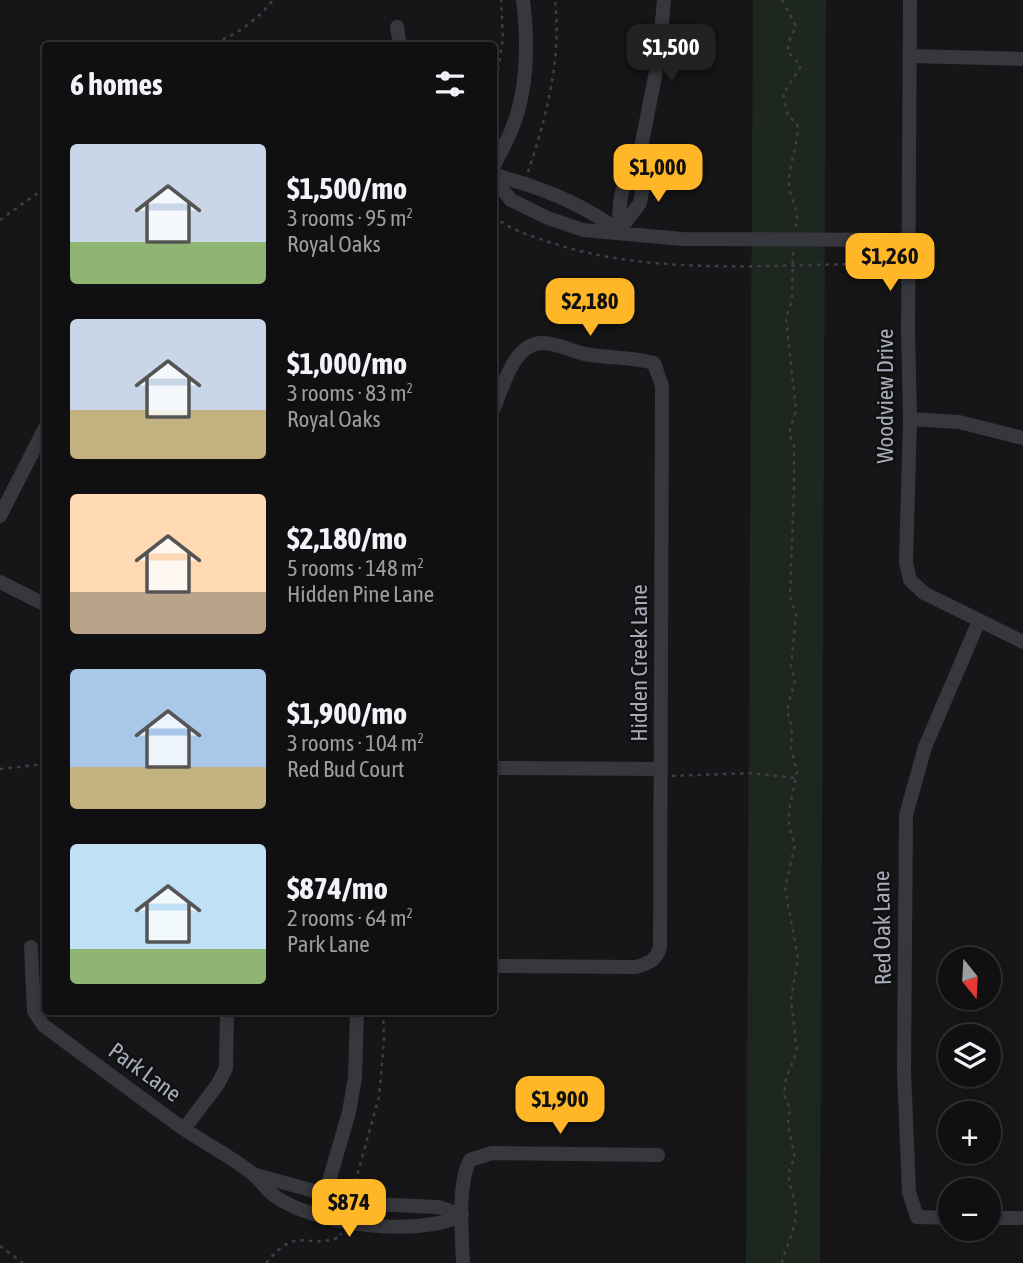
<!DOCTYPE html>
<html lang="en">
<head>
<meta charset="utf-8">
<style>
  :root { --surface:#101012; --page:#1e1e20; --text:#f1f3f6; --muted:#9c9d9f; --line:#303032; --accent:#ffb627 }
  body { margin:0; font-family:"Asap Condensed",sans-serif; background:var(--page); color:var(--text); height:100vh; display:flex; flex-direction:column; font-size:26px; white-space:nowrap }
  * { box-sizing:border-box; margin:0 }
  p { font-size:23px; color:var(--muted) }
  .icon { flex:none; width:38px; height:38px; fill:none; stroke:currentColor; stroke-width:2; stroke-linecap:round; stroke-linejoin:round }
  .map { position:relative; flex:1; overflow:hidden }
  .details { position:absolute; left:42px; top:42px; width:455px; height:973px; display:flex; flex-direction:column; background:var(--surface); border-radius:7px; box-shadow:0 4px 10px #0003,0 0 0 2px var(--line) }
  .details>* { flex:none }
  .needle { width:46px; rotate:162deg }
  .fabs { position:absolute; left:938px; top:947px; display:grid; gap:14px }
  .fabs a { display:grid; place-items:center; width:63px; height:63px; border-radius:50%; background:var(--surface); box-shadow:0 4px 10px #0003,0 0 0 2px var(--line); font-size:35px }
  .price { position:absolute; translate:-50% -60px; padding:0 16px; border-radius:14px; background:var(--accent); color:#111; font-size:23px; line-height:46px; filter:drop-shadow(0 2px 4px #0008) }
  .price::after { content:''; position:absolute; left:50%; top:42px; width:21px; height:16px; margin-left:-10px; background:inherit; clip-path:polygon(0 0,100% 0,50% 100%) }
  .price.selected { background:#222; color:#fff }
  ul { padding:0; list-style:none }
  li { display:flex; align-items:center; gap:21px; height:175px; padding:0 28px }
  li span { display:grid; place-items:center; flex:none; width:196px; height:140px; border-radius:7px; color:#555 }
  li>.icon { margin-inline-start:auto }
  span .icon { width:84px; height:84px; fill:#fffc; stroke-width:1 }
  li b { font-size:30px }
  h2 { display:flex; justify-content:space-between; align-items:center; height:84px; padding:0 28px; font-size:30px }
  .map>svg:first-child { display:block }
  .green { fill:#1d271f }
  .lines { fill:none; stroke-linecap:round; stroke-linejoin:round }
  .path { stroke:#3c3f45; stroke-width:2.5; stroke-dasharray:3.5 5; stroke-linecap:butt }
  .street { stroke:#37383d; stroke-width:14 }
  .labels { text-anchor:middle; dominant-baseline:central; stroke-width:5; stroke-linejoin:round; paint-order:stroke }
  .street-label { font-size:23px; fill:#a7acb9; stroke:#111113 }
</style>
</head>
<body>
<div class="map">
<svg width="1023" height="1263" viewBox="0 0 1023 1263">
  <rect width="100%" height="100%" fill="#161618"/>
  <path class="green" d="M753 0H826L820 1263H746Z"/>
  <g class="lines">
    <path class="path" d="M782 0 796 26 788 44V52L801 66 783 94 788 116 797 123C800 144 788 164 789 184 790 201 800 208 796 227
      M207 46C234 36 255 23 273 0
      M494 95 503 38 501 0
      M528 172C546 118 562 58 555 0
      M494 216C508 229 528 235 546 241 651 277 766 264 875 264L896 255
      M0 220 46 187
      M0 769 46 764
      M672 776 752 773 794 778
      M353 1190 379 1097 384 1041 383 1012
      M0 1246 23 1263
      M266 1263C300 1223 304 1251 340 1237L341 1233
      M782 1263C786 1244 799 1225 795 1205 792 1185 783 1177 795 1158L788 1124 790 1109 784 1094 786 1079 797 1051 791 1000 798 958 785 888 795 845 789 826V810L797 772 791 748 792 728 787 710 795 680 791 667 796 615 790 596 794 485V446L789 433 796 410 786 318 792 300 793 251"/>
    <path class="street" d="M910 0 908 329 910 419 906 562 910 580 924 593 1023 642
      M397 27 400 46
      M910 56 1023 59
      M494 166C500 153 508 140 513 126 528 87 528 41 523 0
      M494 175C538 186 583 204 619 231
      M494 179 511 200 548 218 583 230 682 239 908 240
      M619 231 640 203 644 181 638 163 659 56 664 0
      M619 231C619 205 619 182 638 163
      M494 408C503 387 514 342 543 343 559 343 574 353 590 355 612 358 632 357 654 363L662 386 660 947C656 961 649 963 636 967L494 966
      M910 419 959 422 1023 438
      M0 516 46 426
      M0 582 46 605
      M494 768 661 769
      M31 947 34 1011 43 1025C89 1059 135 1094 181 1127 204 1143 231 1156 253 1174 261 1181 267 1191 276 1197 317 1225 417 1238 462 1215
      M184 1129 218 1084 226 1068 227 1012
      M256 1175 325 1194 349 1203 438 1207 462 1215
      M323 1202 349 1112 355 1078 357 1012
      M950 1218 917 1217 909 1192 904 1071 906 815 925 747 979 621
      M989 1218H1023
      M463 1263C462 1235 457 1185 470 1160L492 1153 658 1155"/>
  </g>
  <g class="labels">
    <g class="street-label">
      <text transform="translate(885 396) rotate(-90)">Woodview Drive</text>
      <text transform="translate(639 663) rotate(-90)">Hidden Creek Lane</text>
      <text transform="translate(882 928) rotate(-91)">Red Oak Lane</text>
      <text transform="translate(145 1072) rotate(36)">Park Lane</text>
    </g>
  </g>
</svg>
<div class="fabs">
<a><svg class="needle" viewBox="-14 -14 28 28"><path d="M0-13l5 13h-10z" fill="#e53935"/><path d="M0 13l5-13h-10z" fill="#9c9d9f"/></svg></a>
<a><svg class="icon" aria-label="layers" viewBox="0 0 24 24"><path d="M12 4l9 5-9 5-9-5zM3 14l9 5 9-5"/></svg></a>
<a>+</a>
<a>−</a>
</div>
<b class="price selected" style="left:671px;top:84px">$1,500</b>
<b class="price" style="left:658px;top:204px">$1,000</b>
<b class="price" style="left:890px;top:293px">$1,260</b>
<b class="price" style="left:590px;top:338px">$2,180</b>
<b class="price" style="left:560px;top:1136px">$1,900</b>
<b class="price" style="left:349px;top:1239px">$874</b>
<section class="details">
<h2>6 homes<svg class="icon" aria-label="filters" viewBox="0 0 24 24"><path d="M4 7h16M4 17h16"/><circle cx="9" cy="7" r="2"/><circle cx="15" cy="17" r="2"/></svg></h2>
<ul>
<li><span style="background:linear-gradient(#c9d6e8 70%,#8fb573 0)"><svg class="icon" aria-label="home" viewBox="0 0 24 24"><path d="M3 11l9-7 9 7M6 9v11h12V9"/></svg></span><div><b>$1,500/mo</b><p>3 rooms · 95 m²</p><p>Royal Oaks</p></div></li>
<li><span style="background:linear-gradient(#c9d6e8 65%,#c2b280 0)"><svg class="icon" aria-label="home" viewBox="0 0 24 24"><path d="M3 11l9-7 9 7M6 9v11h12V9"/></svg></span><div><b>$1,000/mo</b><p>3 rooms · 83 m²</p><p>Royal Oaks</p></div></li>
<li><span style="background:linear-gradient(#ffd9b3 70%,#b9a48a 0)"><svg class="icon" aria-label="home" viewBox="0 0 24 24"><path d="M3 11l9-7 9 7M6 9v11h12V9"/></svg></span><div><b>$2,180/mo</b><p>5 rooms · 148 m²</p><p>Hidden Pine Lane</p></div></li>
<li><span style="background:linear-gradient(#a9c7e8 70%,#c2b280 0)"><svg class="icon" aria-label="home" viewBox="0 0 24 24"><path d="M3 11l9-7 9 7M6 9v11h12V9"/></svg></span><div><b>$1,900/mo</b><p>3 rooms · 104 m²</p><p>Red Bud Court</p></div></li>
<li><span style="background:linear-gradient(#bfe0f5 75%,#8fb573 0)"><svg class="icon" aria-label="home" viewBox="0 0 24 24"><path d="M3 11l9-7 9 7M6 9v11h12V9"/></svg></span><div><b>$874/mo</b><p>2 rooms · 64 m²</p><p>Park Lane</p></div></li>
</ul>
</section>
</div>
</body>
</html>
